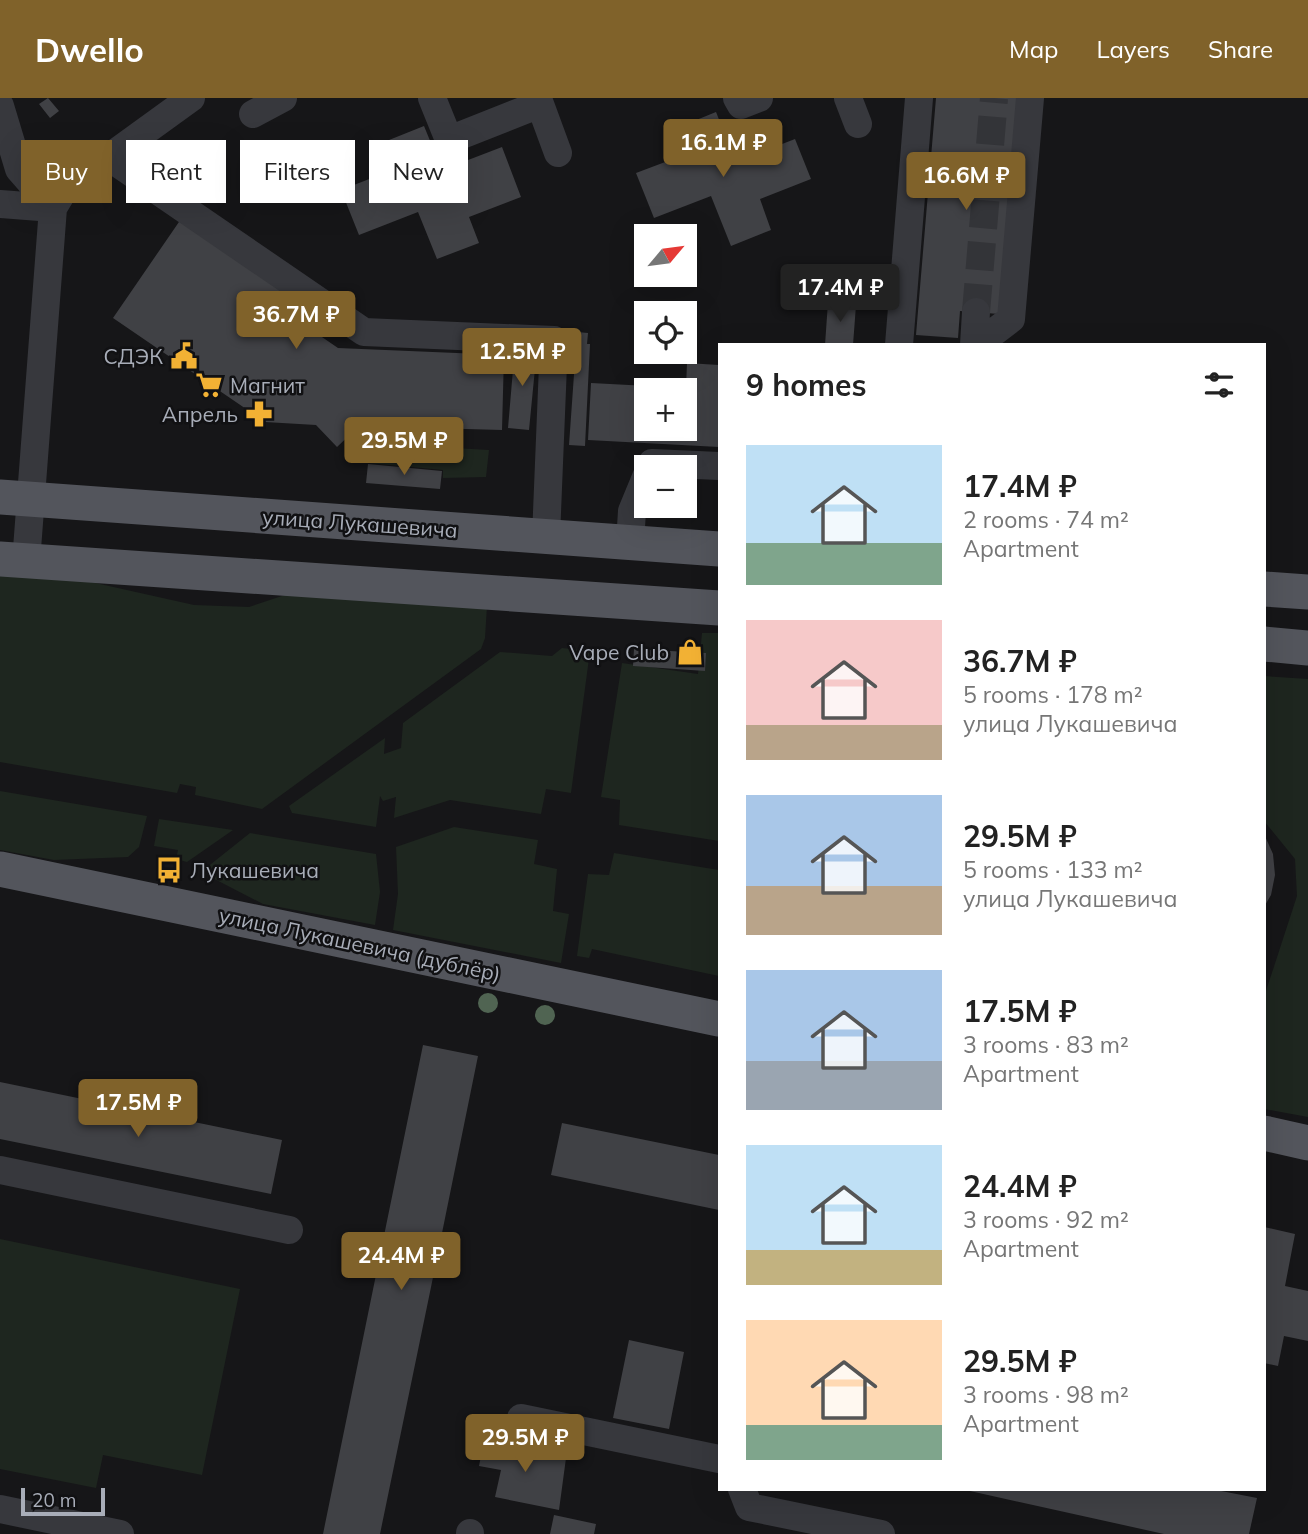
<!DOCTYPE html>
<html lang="en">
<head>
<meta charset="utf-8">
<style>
  :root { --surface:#fff; --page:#f6f6f6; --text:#222; --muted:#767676; --accent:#80622a }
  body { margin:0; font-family:Mulish,sans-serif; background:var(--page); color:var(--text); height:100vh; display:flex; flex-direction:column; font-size:26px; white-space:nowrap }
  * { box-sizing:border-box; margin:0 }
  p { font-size:23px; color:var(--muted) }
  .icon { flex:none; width:38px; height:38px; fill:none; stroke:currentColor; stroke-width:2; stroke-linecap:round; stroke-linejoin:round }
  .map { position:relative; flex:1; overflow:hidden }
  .drawer { position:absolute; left:718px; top:245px; width:548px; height:1148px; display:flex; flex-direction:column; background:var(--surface); border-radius:0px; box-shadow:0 7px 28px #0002 }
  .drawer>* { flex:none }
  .guide { position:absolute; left:21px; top:42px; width:592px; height:63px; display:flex; gap:14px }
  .needle { width:46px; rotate:61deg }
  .fabs { position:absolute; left:634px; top:126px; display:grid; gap:14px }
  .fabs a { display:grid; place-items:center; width:63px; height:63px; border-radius:0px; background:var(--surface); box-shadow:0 7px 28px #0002; font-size:35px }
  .scale { position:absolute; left:21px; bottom:18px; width:84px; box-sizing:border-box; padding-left:7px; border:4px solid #a8adb8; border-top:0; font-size:19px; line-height:24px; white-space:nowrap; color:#a8adb8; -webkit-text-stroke:5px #111113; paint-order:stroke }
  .price { position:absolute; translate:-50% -60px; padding:0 16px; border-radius:7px; background:var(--accent); color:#fff; font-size:23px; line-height:46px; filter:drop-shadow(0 2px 4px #0008) }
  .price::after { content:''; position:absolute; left:50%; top:42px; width:21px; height:16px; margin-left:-10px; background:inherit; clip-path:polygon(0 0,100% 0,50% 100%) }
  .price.selected { background:#222; color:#fff }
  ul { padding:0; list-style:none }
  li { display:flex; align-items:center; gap:21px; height:175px; padding:0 28px }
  li span { display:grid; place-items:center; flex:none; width:196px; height:140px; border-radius:0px; color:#555 }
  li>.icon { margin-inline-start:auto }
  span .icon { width:84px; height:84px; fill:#fffc; stroke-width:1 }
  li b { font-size:30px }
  h2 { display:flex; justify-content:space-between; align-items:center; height:84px; padding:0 28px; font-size:30px }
  .chip { padding:0 24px; border-radius:0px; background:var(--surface); box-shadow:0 7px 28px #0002; font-size:24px; line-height:63px }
  .chip.selected { background:var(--accent); color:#fff }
  header { display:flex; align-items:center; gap:42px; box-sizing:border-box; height:98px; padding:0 35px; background:var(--accent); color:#fff }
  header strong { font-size:33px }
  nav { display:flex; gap:38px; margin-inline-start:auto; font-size:24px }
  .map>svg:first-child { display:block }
  .green { fill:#1e261f }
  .building { fill:#404145; fill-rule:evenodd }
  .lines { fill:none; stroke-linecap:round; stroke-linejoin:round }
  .minor-tunnel { stroke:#333438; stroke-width:28; stroke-dasharray:28 14; stroke-linecap:butt }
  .minor { stroke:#37383d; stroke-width:28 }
  .major { stroke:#53555c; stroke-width:35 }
  .tree { fill:#506452 }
  .labels { text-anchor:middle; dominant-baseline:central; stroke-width:5; stroke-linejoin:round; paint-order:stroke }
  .poi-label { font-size:21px; fill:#a8adb8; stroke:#111113; text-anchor:end }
  .street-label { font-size:21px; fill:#a8adb8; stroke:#111113 }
</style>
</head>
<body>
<header>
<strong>Dwello</strong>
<nav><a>Map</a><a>Layers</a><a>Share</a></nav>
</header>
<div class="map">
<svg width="1308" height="1436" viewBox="0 0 1308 1436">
  <rect width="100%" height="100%" fill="#161618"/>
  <path class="green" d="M368 345 489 352 486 379 443 380V372L348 363Z
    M0 475 82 482 194 507 249 509 294 494 487 508 485 540 481 551 262 711 195 697 196 689 180 686 177 695 0 664Z
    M702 535H719V743L619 727 620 702 601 699 622 565 698 576Z
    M562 550 590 553 571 695 546 691 541 716 450 702 394 720 396 699 383 703 380 698 376 729 292 715 289 708 385 640 384 656 401 650 403 625 500 554 552 558Z
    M1264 578 1308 581V1019L1264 1011V899L1297 798 1295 761 1264 723Z
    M0 693 147 718 139 749 128 759 54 762 0 752Z
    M159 721 233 732 187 764 176 761 178 752 154 748Z
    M454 729 538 742 534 766 557 771 553 813 569 816 561 865 393 832 398 796 396 749Z
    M250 735 376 756 380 794 375 827 263 806 201 774Z
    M614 755 719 772V878L592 851 589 860 577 858 588 776 609 777Z
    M0 1141 240 1191 202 1377 103 1357 96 1390 0 1371Z"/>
  <path class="building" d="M48 0 59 13 50 20 39 6Z
    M936 0H1017L999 216 960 213 958 240 916 237Z
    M716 14 736 64 795 41 811 81 760 101 771 132 731 148 711 98 654 120 636 75 689 55 679 29Z
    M424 28 442 72 502 49 521 99 469 119 479 145 437 161 418 114 359 137 341 92 395 71 384 44Z
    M181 121 310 209 300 224 338 250 504 257 502 332 359 328 337 349 316 327 265 324 113 220Z
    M828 204 856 207 853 247H825Z
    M577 234 588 235 587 246H590L585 348 569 347Z
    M515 248 537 250 529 332 508 330Z
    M687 265 719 267V349L588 342 591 285 686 290ZM646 292H684V331H646Z
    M368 366 442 373 440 391 366 385Z
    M634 551 706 555 705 573 633 568Z
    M1264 736 1273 756 1275 777 1271 797 1264 809Z
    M423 947 478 958 430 1194 380 1436H323Z
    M0 984 282 1042 271 1096 0 1041Z
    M562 1025 719 1057V1112L551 1077Z
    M1264 1129 1295 1136 1285 1188 1308 1193V1243L1284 1238 1278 1268 1264 1265Z
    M629 1242 684 1254 669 1331 613 1320Z
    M485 1338 513 1344 512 1350 566 1360 559 1412 495 1399 501 1372 479 1368Z
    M961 1391H1211L1257 1400 1249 1436H1164Z
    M554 1417 596 1426 594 1436H550Z"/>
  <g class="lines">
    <path class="minor-tunnel" d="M976 214 994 0"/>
    <path class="minor" d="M432 0 449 42 540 6 558 55
      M737 0 741 7 759 0
      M848 0 858 26
      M0 8 19 71 53 110
      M253 16 283 0
      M110 60 364 234 554 242 546 439
      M0 106 53 110
      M899 247 919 0
      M974 247 976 214
      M977 247 1011 221 1030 0
      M650 369 652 365 719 368
      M630 445 632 413 646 379
      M26 464 53 110 62 95 86 76 191 0
      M0 1072 289 1132
      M521 1320 719 1361
      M742 1391 749 1409 881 1436
      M0 1411 120 1436
      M470 1436V1435"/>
    <path class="major" d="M0 399 719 451
      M0 461 719 510
      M1264 491 1308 494
      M1264 546 1308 550
      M0 771 719 921
      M1264 1035 1308 1045"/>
  </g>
  <g class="tree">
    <circle cx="488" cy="905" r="10"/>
    <circle cx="545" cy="917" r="10"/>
  </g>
  <defs>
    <g id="civic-bare" transform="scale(2.1)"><path d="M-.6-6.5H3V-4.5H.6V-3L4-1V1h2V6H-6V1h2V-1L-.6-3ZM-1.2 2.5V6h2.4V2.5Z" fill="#f2b134" stroke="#111113" stroke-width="2.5" paint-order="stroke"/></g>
    <g id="supermarket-bare" transform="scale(2.1)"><path d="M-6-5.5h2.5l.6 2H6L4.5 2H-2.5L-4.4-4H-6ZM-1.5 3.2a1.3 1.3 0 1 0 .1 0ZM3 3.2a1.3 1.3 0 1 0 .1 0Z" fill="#f2b134" stroke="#111113" stroke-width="2.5" paint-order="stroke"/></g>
    <g id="pharmacy-bare" transform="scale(2.1)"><path d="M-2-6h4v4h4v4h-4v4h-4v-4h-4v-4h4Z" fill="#f2b134" stroke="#111113" stroke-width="2.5" paint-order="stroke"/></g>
    <g id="shop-bare" transform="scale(2.1)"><path d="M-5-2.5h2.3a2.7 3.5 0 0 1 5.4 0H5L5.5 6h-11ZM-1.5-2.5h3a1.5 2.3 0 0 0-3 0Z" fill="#f2b134" stroke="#111113" stroke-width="2.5" paint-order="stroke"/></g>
    <g id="bus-bare" transform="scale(2.1)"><path d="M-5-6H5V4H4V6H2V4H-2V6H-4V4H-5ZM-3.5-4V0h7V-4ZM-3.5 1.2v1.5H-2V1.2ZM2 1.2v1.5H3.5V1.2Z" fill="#f2b134" stroke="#111113" stroke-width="2.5" paint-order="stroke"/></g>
  </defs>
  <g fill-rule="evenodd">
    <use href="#civic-bare" x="184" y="258"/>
    <use href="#supermarket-bare" x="209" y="287"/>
    <use href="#pharmacy-bare" x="259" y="316"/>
    <use href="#shop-bare" x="690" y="554"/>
    <use href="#bus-bare" x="169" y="772"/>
  </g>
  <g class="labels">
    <g class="poi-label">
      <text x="163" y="258">СДЭК</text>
      <text x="230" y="287" text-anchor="start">Магнит</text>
      <text x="238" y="316">Апрель</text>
      <text x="669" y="554">Vape Club</text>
      <text x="190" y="772" text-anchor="start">Лукашевича</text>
    </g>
    <g class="street-label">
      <text transform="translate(360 425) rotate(4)">улица Лукашевича</text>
      <text transform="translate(360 846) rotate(12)">улица Лукашевича (дублёр)</text>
    </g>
  </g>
</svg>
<div class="fabs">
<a><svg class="needle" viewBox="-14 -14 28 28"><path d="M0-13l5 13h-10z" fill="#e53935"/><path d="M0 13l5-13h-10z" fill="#767676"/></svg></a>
<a><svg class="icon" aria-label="locate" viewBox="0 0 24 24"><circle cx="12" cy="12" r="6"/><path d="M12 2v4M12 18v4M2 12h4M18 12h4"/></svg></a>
<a>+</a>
<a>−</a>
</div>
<div class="scale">20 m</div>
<b class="price" style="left:723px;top:81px">16.1M ₽</b>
<b class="price" style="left:966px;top:114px">16.6M ₽</b>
<b class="price selected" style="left:840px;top:226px">17.4M ₽</b>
<b class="price" style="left:296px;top:253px">36.7M ₽</b>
<b class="price" style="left:522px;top:290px">12.5M ₽</b>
<b class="price" style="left:404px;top:379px">29.5M ₽</b>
<b class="price" style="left:138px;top:1041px">17.5M ₽</b>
<b class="price" style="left:401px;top:1194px">24.4M ₽</b>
<b class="price" style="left:525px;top:1376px">29.5M ₽</b>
<div class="guide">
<a class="chip selected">Buy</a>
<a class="chip">Rent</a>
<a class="chip">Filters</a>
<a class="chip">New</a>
</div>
<section class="drawer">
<h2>9 homes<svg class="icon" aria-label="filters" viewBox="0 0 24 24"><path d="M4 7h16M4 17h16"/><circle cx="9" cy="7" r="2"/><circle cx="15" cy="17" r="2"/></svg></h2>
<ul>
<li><span style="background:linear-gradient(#bfe0f5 70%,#7fa58c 0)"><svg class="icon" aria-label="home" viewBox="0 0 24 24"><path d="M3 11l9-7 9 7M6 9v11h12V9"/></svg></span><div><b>17.4M ₽</b><p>2 rooms · 74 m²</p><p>Apartment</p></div></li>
<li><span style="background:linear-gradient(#f6c9c9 75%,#b9a48a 0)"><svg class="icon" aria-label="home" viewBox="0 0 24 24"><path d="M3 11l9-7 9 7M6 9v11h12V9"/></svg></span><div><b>36.7M ₽</b><p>5 rooms · 178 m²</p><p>улица Лукашевича</p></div></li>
<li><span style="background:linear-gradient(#a9c7e8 65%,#b9a48a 0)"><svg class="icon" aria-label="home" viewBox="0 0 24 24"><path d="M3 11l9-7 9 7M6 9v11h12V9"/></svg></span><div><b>29.5M ₽</b><p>5 rooms · 133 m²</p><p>улица Лукашевича</p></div></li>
<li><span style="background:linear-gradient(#a9c7e8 65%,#9aa5b1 0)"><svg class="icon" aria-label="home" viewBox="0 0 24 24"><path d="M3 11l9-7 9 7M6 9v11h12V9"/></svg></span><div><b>17.5M ₽</b><p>3 rooms · 83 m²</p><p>Apartment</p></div></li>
<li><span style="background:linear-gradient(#bfe0f5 75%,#c2b280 0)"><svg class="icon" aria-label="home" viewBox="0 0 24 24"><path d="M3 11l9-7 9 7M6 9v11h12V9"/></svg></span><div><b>24.4M ₽</b><p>3 rooms · 92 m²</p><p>Apartment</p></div></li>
<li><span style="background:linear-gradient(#ffd9b3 75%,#7fa58c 0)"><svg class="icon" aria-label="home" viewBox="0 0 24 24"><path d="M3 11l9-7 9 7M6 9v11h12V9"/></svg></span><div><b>29.5M ₽</b><p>3 rooms · 98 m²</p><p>Apartment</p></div></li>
</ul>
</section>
</div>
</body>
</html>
